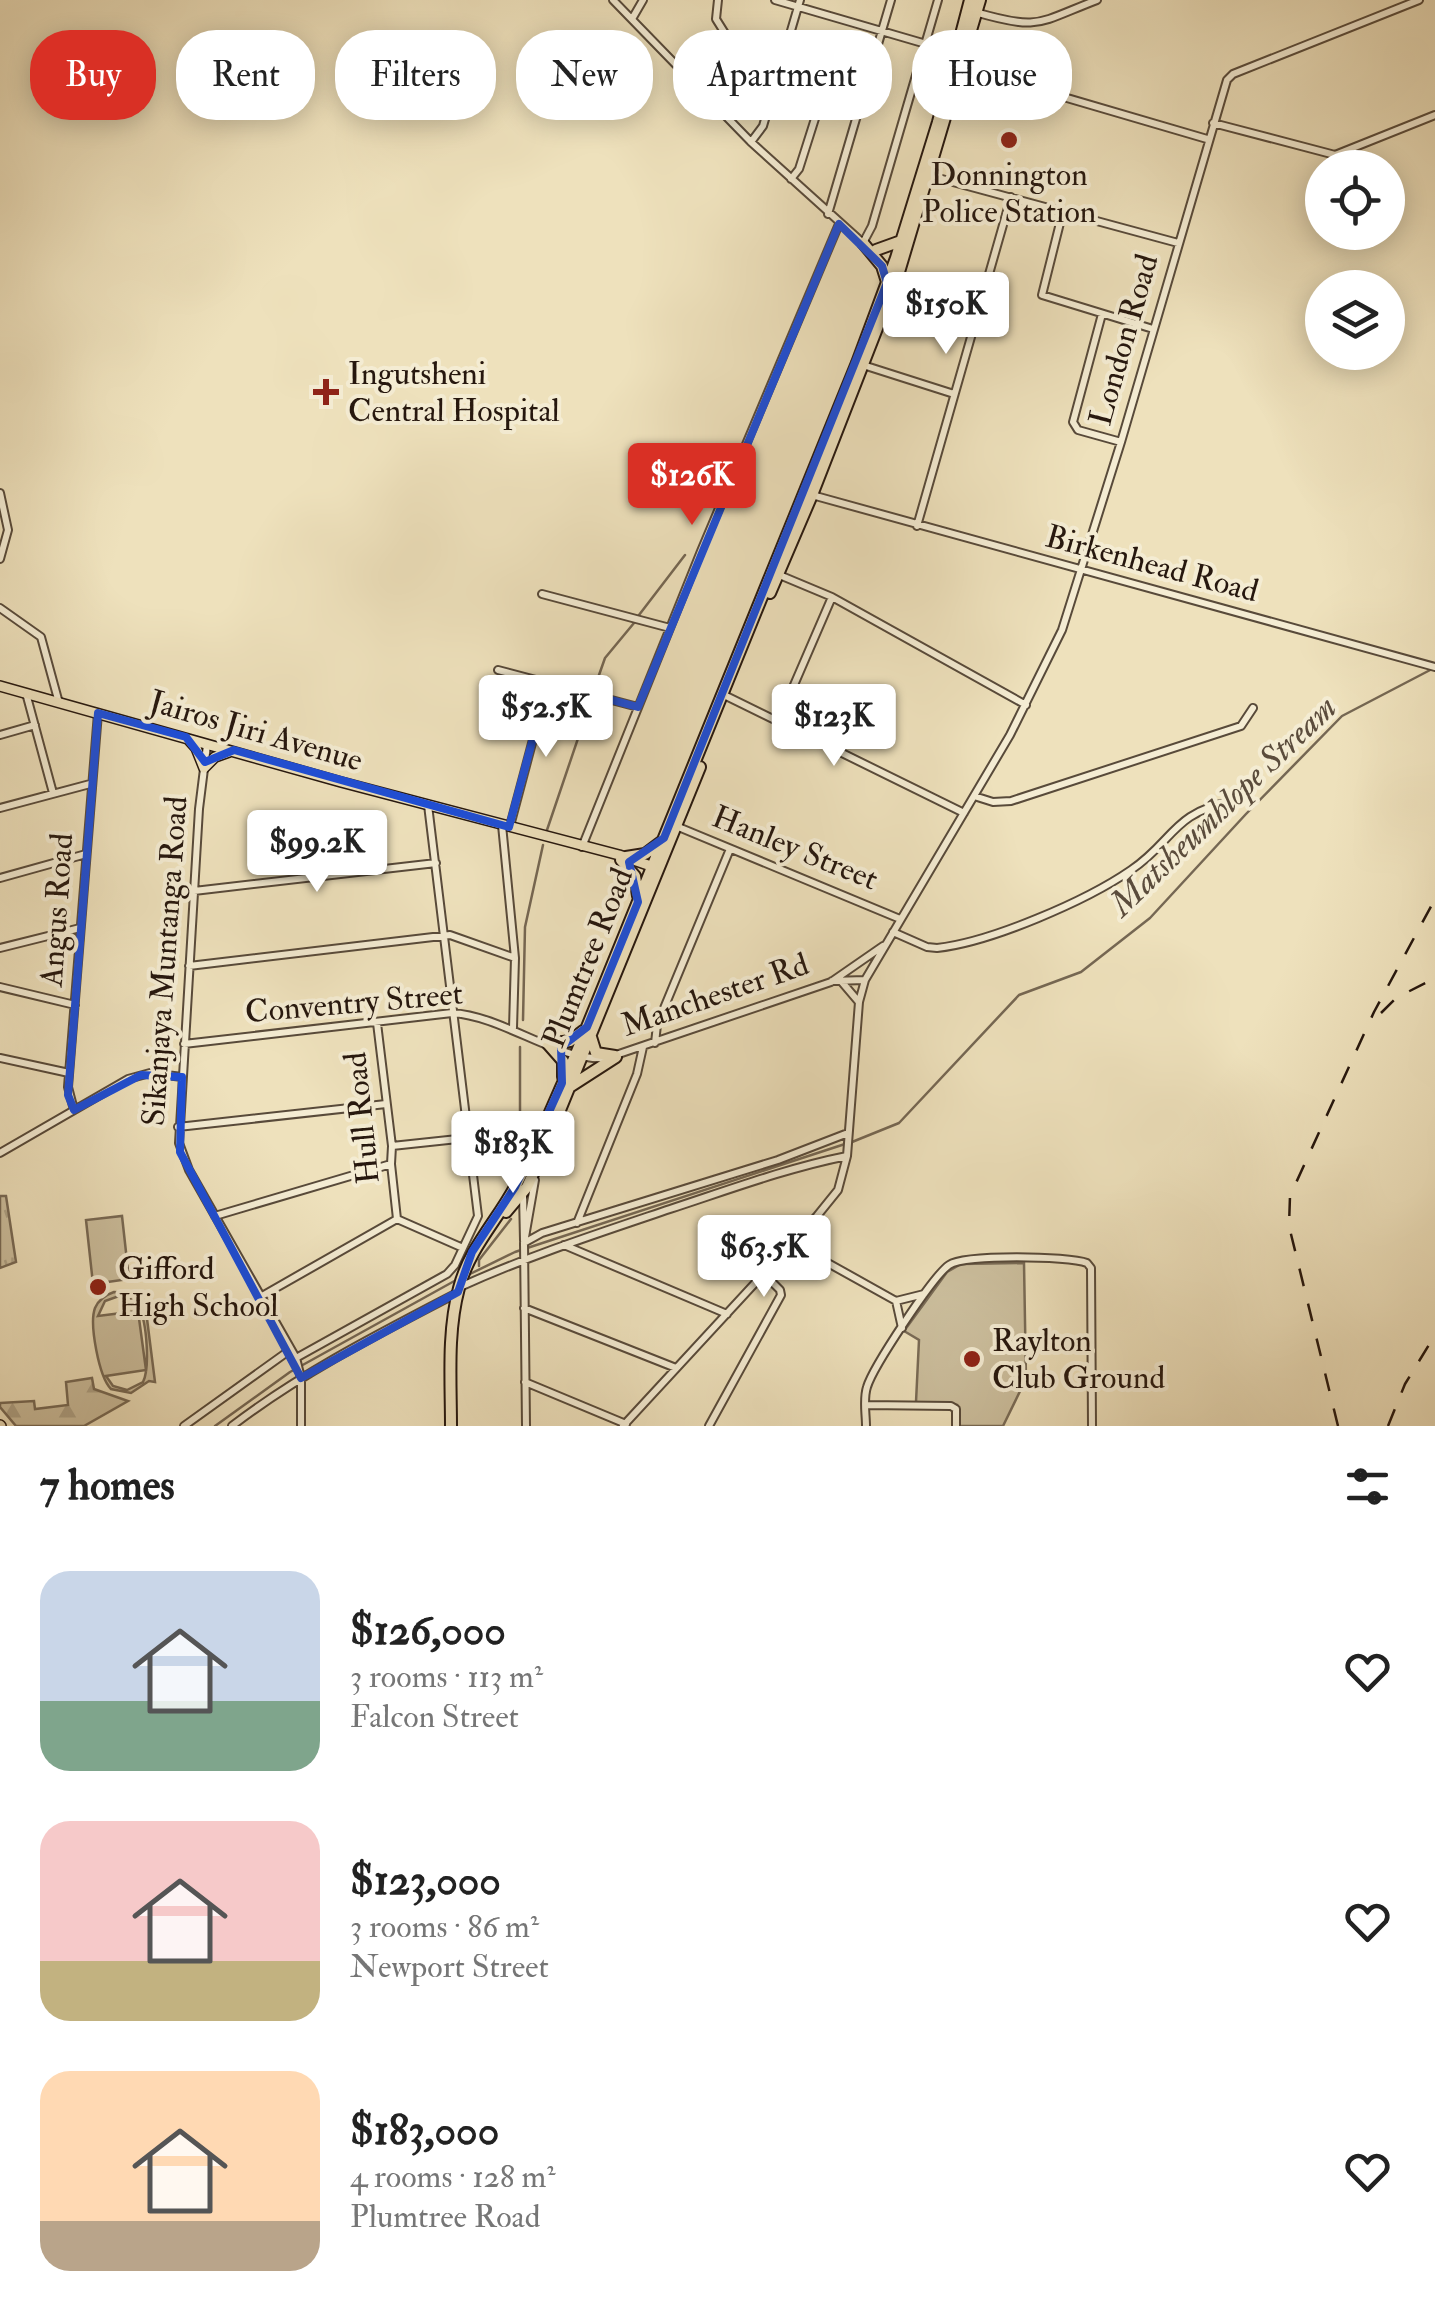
<!DOCTYPE html>
<html lang="en">
<head>
<meta charset="utf-8">
<style>
  :root { --surface:#fff; --page:#f2f2f2; --text:#222; --muted:#767676; --accent:#d93025 }
  body { margin:0; font-family:"IM FELL Double Pica",serif; background:var(--page); color:var(--text); height:100vh; display:flex; flex-direction:column; font-size:38px; white-space:nowrap }
  * { box-sizing:border-box; margin:0 }
  p { font-size:32px; color:var(--muted) }
  .icon { flex:none; width:55px; height:55px; fill:none; stroke:currentColor; stroke-width:2; stroke-linecap:round; stroke-linejoin:round }
  .map { position:relative; height:1426px; overflow:hidden }
  .details { display:flex; flex-direction:column; background:var(--surface); flex:1 }
  .details>* { flex:none }
  .top-card { position:absolute; left:30px; top:30px; width:1375px; height:90px; display:flex; gap:20px }
  .tools { position:absolute; left:1305px; top:150px; display:grid; gap:20px }
  .tools a { display:grid; place-items:center; width:100px; height:100px; border-radius:50%; background:var(--surface); box-shadow:0 5px 25px #0003; font-size:50px }
  .price { position:absolute; translate:-50% -85px; padding:0 22px; border-radius:10px; background:#fff; color:#222; font-size:32px; line-height:65px; filter:drop-shadow(0 2px 5px #0008) }
  .price::after { content:''; position:absolute; left:50%; top:60px; width:30px; height:22px; margin-left:-15px; background:inherit; clip-path:polygon(0 0,100% 0,50% 100%) }
  .price.selected { background:var(--accent); color:#fff }
  ul { padding:0; list-style:none }
  li { display:flex; align-items:center; gap:30px; height:250px; padding:0 40px }
  li span { display:grid; place-items:center; flex:none; width:280px; height:200px; border-radius:30px; color:#555 }
  li>.icon { margin-inline-start:auto }
  span .icon { width:120px; height:120px; fill:#fffc; stroke-width:1 }
  li b { font-size:42px }
  h2 { display:flex; justify-content:space-between; align-items:center; height:120px; padding:0 40px; font-size:42px }
  .pill { padding:0 35px; border-radius:40px; background:var(--surface); box-shadow:0 5px 25px #0003; font-size:35px; line-height:90px }
  .pill.selected { background:var(--accent); color:#fff }
  .map>svg:first-child { display:block }
  .grass { fill:url(#grass-tufts); stroke:#796b56; stroke-width:2.5 }
  .forest { fill:url(#forest-firs); stroke:#796b56; stroke-width:2.5 }
  .pitch { fill:#ccbf9e; stroke:#796b56; stroke-width:2.5; fill-rule:evenodd }
  .lines { fill:none; stroke-linecap:round; stroke-linejoin:round }
  .stream { stroke:#756753; stroke-width:2.5 }
  .minor-casing { stroke:#584a3a; stroke-width:10 }
  .major-casing { stroke:#26170e; stroke-width:12 }
  .highway-casing { stroke:#26170e; stroke-width:14 }
  .minor { stroke:#f4ecd3; stroke-width:6 }
  .major { stroke:#eee1bc; stroke-width:9 }
  .highway { stroke:#eee1bc; stroke-width:10 }
  .rail { stroke:#26170e; stroke-width:2.5; stroke-dasharray:18 18; stroke-linecap:butt }
  .marked { fill:none; stroke:#1d4ed8; stroke-width:8; stroke-linejoin:round }
  .poi-dot { fill:#8f2418; stroke:#f4ecd3; stroke-width:4 }
  .labels { text-anchor:middle; dominant-baseline:central; stroke-width:8; stroke-linejoin:round; paint-order:stroke }
  .poi-label { font-size:32px; fill:#26170e; stroke:#f4ecd3; text-anchor:start }
  .street-label { font-size:32px; fill:#26170e; stroke:#f4ecd3 }
  .water-label { font-size:35px; font-style:italic; fill:#5b4c3c; stroke:#f4ecd3 }
</style>
</head>
<body>
<div class="map">
<svg width="1435" height="1426" viewBox="0 0 1435 1426">
  <defs>
    <pattern id="grass-tufts" width="24" height="20" patternUnits="userSpaceOnUse" patternTransform="scale(2.5)"><rect width="24" height="20" fill="#ccbf9e"/><path d="M3 7l-1-3M5 7V3M7 7l1-3M15 17l-1-3M17 17v-4M19 17l1-3" fill="none" stroke="#afa387"/></pattern>
    <pattern id="forest-firs" width="22" height="20" patternUnits="userSpaceOnUse" patternTransform="scale(2.5)"><rect width="22" height="20" fill="#ccbf9e"/><path d="M5 1l3.5 6h-7zM16 11l3.5 6h-7z" fill="#afa387"/></pattern>
  </defs>
  <rect width="100%" height="100%" fill="#eee1bc"/>
  <filter id="stains"><feTurbulence type="fractalNoise" baseFrequency=".002" numOctaves="4"/><feColorMatrix values="0 0 0 0 .2 0 0 0 0 .09 0 0 0 0 .02 0 0 0 .5 -.17"/></filter>
  <radialGradient id="worn" r=".72"><stop offset=".6" stop-color="#630" stop-opacity="0"/><stop offset="1" stop-color="#630" stop-opacity=".3"/></radialGradient>
  <path class="grass" d="M0 1196H6L16 1262 0 1268Z"/>
  <path class="forest" d="M92 1378 94 1389 128 1401 84 1426H16L0 1407V1403L34 1401 35 1409 68 1405 66 1382Z"/>
  <path class="pitch" d="M122 1216 129 1279 93 1284 86 1220Z
    M1024 1263 1026 1379 1003 1426H959L957 1405 916 1402 919 1340 904 1331 947 1272 961 1264Z
    M114 1292 127 1293 145 1303 155 1382 149 1381 131 1393 111 1389C99 1377 89 1324 95 1308 99 1299 105 1295 114 1292ZM119 1296C127 1297 135 1299 139 1308 147 1322 150 1368 143 1382L127 1390 113 1386 106 1376 146 1370 138 1311 98 1316 105 1301Z"/>
  <g class="lines">
    <path class="stream" d="M639 615 685 555
      M593 692 605 658 634 623
      M547 830 591 700
      M523 1020 525 927 543 845
      M852 1142 899 1123 1019 995 1081 972 1150 918 1246 814 1342 716 1434 668
      M513 1177 520 1159V1047
      M479 1266V1260L511 1219
      M470 1274 515 1252 845 1144
      M215 1426 290 1372 458 1279"/>
    <g class="minor-casing">
      <path id="minor" d="M613 0 751 142 863 243
        M718 0 716 19 726 35 869 76
        M775 0 926 44
        M975 12C1040 31 1037 23 1097 0
        M632 19 643 0
        M958 66 1207 139
        M723 83 772 96
        M1213 123 1335 155 1435 115
        M751 142 763 126 800 0
        M927 175 1178 243
        M791 179 799 169 832 65
        M1063 211 1042 295 1153 329
        M828 214 891 0
        M863 243 872 226 938 0
        M1102 314 1073 422 1078 430 1121 442
        M863 365 954 394
        M0 493 8 530 0 559
        M812 495 1435 667
        M917 526 1011 197
        M777 574 832 597 1026 705
        M542 594 670 628
        M0 608 41 637 59 703
        M498 670 638 707
        M26 693 53 793
        M722 694 964 813
        M778 722 832 597
        M0 735 35 725
        M207 745 199 809 179 1143 189 1170 296 1358 301 1378V1426
        M974 796 993 802 1011 801 1241 726 1253 708
        M428 805 478 1216
        M0 808 90 784
        M502 825 515 958 513 1028
        M510 826 548 683
        M676 826 900 919
        M582 847 701 551 839 224
        M0 878 86 854
        M194 891 436 863
        M893 932 927 947 937 948C991 942 1086 901 1131 870 1173 842 1173 812 1231 802
        M0 948 80 928
        M189 966 450 935 515 958
        M832 981 865 980
        M841 981 858 1001
        M0 987 75 1005
        M655 1043 657 1025 730 849
        M184 1044 452 1013C504 1016 560 1063 607 1058L831 982 883 946
        M0 1058 69 1073
        M74 1110 68 1087 98 713
        M178 1127 386 1104
        M392 1146 467 1138
        M0 1153 128 1079 150 1073 182 1077
        M523 1194 524 1241
        M215 1216 391 1164
        M397 1219 463 1248
        M577 1223 637 1074 643 1047
        M524 1243 542 1233 778 1160 848 1133
        M792 1243 896 1301 924 1294
        M564 1245 727 1314
        M460 1287C528 1256 599 1233 670 1209 728 1190 787 1168 847 1156
        M262 1296 397 1219 391 1164 392 1146 377 1023
        M896 1301 902 1328
        M524 1308 676 1368
        M296 1358 447 1274 455 1265 478 1216
        M525 1382 626 1424
        M866 1405 951 1406 956 1409V1426
        M184 1426 290 1350
        M232 1426C301 1373 380 1333 457 1293
        M526 1426 524 1243 535 1180
        M623 1426 817 1216 838 1190 847 1156 859 1002 865 980 1010 735 1062 630 1121 442 1227 80 1233 74 1419 0
        M709 1426 781 1295 780 1290 764 1274
        M866 1426C866 1414 863 1399 867 1387 873 1367 933 1276 949 1265 965 1254 1068 1256 1087 1263L1091 1268 1092 1426"/>
    </g>
    <g class="major-casing">
      <path id="major" d="M0 686 341 782 619 855 648 865 652 869
        M188 739 196 748 204 768 215 757 229 752
        M0 1425 1 1426"/>
    </g>
    <g class="highway-casing">
      <path id="highway" d="M863 243 882 266 887 282
        M876 250 901 241
        M770 593 812 495 899 272 980 0
        M626 857 645 854 661 842
        M621 860 635 876 638 896
        M591 1037 596 1053 615 1056
        M548 1044 563 1061V1077
        M549 1044 570 1041 583 1031
        M571 1086 616 1057
        M506 1212 527 1187 540 1159 700 767
        M451 1426C451 1381 447 1332 459 1288 469 1249 496 1222 515 1187 538 1144 555 1099 576 1054L857 363 896 258 938 122 970 0"/>
    </g>
    <use href="#minor" class="minor"/>
    <use href="#major" class="major"/>
    <use href="#highway" class="highway"/>
    <path class="rail" d="M1381 1013 1396 998 1435 978
      M1338 1426 1289 1226 1290 1196 1374 1012 1435 899
      M1388 1426 1405 1384 1435 1335"/>
  </g>
  <path class="marked" d="M839 224 882 266 887 283 664 838 629 862 638 902 587 1027 561 1047 562 1083 515 1187 472 1252 458 1292 301 1378 180 1152 182 1077 141 1075 74 1110 68 1095 98 713 186 737 205 762 234 750 509 827 548 683 638 707Z"/>
  <g class="poi-dot">
    <circle cx="1009" cy="140" r="10"/>
    <path d="M321 377h10v10h10v10h-10v10h-10v-10h-10v-10h10z"/>
    <circle cx="98" cy="1287" r="10"/>
    <circle cx="972" cy="1359" r="10"/>
  </g>
  <g class="labels">
    <g class="poi-label">
      <text x="1009" y="175" text-anchor="middle">Donnington<tspan x="1009" dy="37">Police Station</tspan></text>
      <text x="348" y="374">Ingutsheni<tspan x="348" dy="37">Central Hospital</tspan></text>
      <text x="118" y="1269">Gifford<tspan x="118" dy="37">High School</tspan></text>
      <text x="992" y="1341">Raylton<tspan x="992" dy="37">Club Ground</tspan></text>
    </g>
    <g class="street-label">
      <text transform="translate(1124 340) rotate(-74)">London Road</text>
      <text transform="translate(1152 564) rotate(15)">Birkenhead Road</text>
      <text transform="translate(256 731) rotate(16)">Jairos Jiri Avenue</text>
      <text transform="translate(795 848) rotate(22)">Hanley Street</text>
      <text transform="translate(57 910) rotate(-86)">Angus Road</text>
      <text transform="translate(588 958) rotate(-68)">Plumtree Road</text>
      <text transform="translate(165 961) rotate(-86)">Sikanjaya Muntanga Road</text>
      <text transform="translate(715 995) rotate(-19)">Manchester Rd</text>
      <text transform="translate(354 1003) rotate(-5)">Conventry Street</text>
      <text transform="translate(362 1118) rotate(-96)">Hull Road</text>
    </g>
    <g class="water-label">
      <text transform="translate(1223 806) rotate(-44)">Matsheumhlope Stream</text>
    </g>
  </g>
  <rect width="100%" height="100%" filter="url(#stains)"/>
  <rect width="100%" height="100%" fill="url(#worn)"/>
</svg>
<div class="tools">
<a><svg class="icon" aria-label="locate" viewBox="0 0 24 24"><circle cx="12" cy="12" r="6"/><path d="M12 2v4M12 18v4M2 12h4M18 12h4"/></svg></a>
<a><svg class="icon" aria-label="layers" viewBox="0 0 24 24"><path d="M12 4l9 5-9 5-9-5zM3 14l9 5 9-5"/></svg></a>
</div>
<b class="price" style="left:946px;top:357px">$150K</b>
<b class="price selected" style="left:692px;top:528px">$126K</b>
<b class="price" style="left:546px;top:760px">$52.5K</b>
<b class="price" style="left:834px;top:769px">$123K</b>
<b class="price" style="left:317px;top:895px">$99.2K</b>
<b class="price" style="left:513px;top:1196px">$183K</b>
<b class="price" style="left:764px;top:1300px">$63.5K</b>
<div class="top-card">
<a class="pill selected">Buy</a>
<a class="pill">Rent</a>
<a class="pill">Filters</a>
<a class="pill">New</a>
<a class="pill">Apartment</a>
<a class="pill">House</a>
</div>
</div>
<section class="details">
<h2>7 homes<svg class="icon" aria-label="filters" viewBox="0 0 24 24"><path d="M4 7h16M4 17h16"/><circle cx="9" cy="7" r="2"/><circle cx="15" cy="17" r="2"/></svg></h2>
<ul>
<li><span style="background:linear-gradient(#c9d6e8 65%,#7fa58c 0)"><svg class="icon" aria-label="home" viewBox="0 0 24 24"><path d="M3 11l9-7 9 7M6 9v11h12V9"/></svg></span><div><b>$126,000</b><p>3 rooms · 113 m²</p><p>Falcon Street</p></div><svg class="icon" aria-label="heart" viewBox="0 0 24 24"><path d="M12 20l-8-8c-3-5 5-10 8-4 3-6 11-1 8 4z"/></svg></li>
<li><span style="background:linear-gradient(#f6c9c9 70%,#c2b280 0)"><svg class="icon" aria-label="home" viewBox="0 0 24 24"><path d="M3 11l9-7 9 7M6 9v11h12V9"/></svg></span><div><b>$123,000</b><p>3 rooms · 86 m²</p><p>Newport Street</p></div><svg class="icon" aria-label="heart" viewBox="0 0 24 24"><path d="M12 20l-8-8c-3-5 5-10 8-4 3-6 11-1 8 4z"/></svg></li>
<li><span style="background:linear-gradient(#ffd9b3 75%,#b9a48a 0)"><svg class="icon" aria-label="home" viewBox="0 0 24 24"><path d="M3 11l9-7 9 7M6 9v11h12V9"/></svg></span><div><b>$183,000</b><p>4 rooms · 128 m²</p><p>Plumtree Road</p></div><svg class="icon" aria-label="heart" viewBox="0 0 24 24"><path d="M12 20l-8-8c-3-5 5-10 8-4 3-6 11-1 8 4z"/></svg></li>
</ul>
</section>
</body>
</html>
